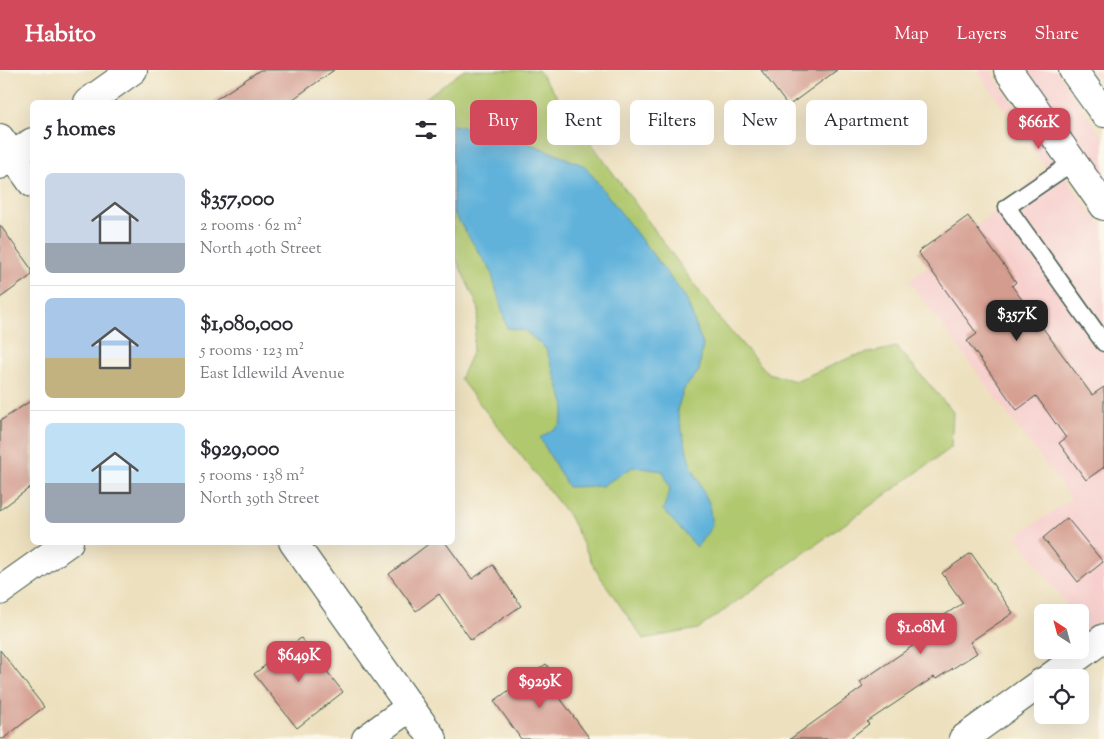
<!DOCTYPE html>
<html lang="en">
<head>
<meta charset="utf-8">
<style>
  :root { --surface:#fff; --page:#f7f7f7; --text:#2b2b33; --muted:#7c7c81; --line:#e1e1e2; --accent:#d1495b }
  body { margin:0; font-family:"Sorts Mill Goudy",serif; background:var(--page); color:var(--text); height:100vh; display:flex; flex-direction:column; font-size:19px; white-space:nowrap }
  * { box-sizing:border-box; margin:0 }
  p { font-size:16px; color:var(--muted) }
  .icon { flex:none; width:28px; height:28px; fill:none; stroke:currentColor; stroke-width:2; stroke-linecap:round; stroke-linejoin:round }
  .map { position:relative; flex:1; overflow:hidden }
  .side { position:absolute; left:30px; top:30px; width:425px; height:445px; display:flex; flex-direction:column; background:var(--surface); border-radius:8px; box-shadow:0 5px 20px #0002 }
  .side>* { flex:none }
  .guide { position:absolute; left:470px; top:30px; width:475px; height:45px; display:flex; gap:10px }
  .needle { width:32px; rotate:324deg }
  .controls { position:absolute; left:1034px; top:534px; display:grid; gap:10px }
  .controls a { display:grid; place-items:center; width:55px; height:55px; border-radius:8px; background:var(--surface); box-shadow:0 5px 20px #0002; font-size:25px }
  .price { position:absolute; translate:-50% -42px; padding:0 11px; border-radius:10px; background:var(--accent); color:#fff; font-size:16px; line-height:32px; filter:drop-shadow(0 1px 2px #0008) }
  .price::after { content:''; position:absolute; left:50%; top:30px; width:15px; height:11px; margin-left:-8px; background:inherit; clip-path:polygon(0 0,100% 0,50% 100%) }
  .price.selected { background:#222; color:#fff }
  ul { padding:0; list-style:none }
  li { display:flex; align-items:center; gap:15px; height:125px; padding:0 15px }
  li+li { border-top:1px solid var(--line) }
  li span { display:grid; place-items:center; flex:none; width:140px; height:100px; border-radius:8px; color:#555 }
  li>.icon { margin-inline-start:auto }
  span .icon { width:60px; height:60px; fill:#fffc; stroke-width:1 }
  li b { font-size:21px }
  h2 { display:flex; justify-content:space-between; align-items:center; height:60px; padding:0 15px; font-size:21px }
  .pill { padding:0 18px; border-radius:8px; background:var(--surface); box-shadow:0 5px 20px #0002; font-size:18px; line-height:45px }
  .pill.selected { background:var(--accent); color:#fff }
  header { display:flex; align-items:center; gap:30px; box-sizing:border-box; height:70px; padding:0 25px; background:var(--accent); color:#fff }
  header strong { font-size:24px }
  nav { display:flex; gap:28px; margin-inline-start:auto; font-size:18px }
  .map>svg:first-child { display:block }
  .built { fill:#f7d0ce }
  .green { fill:#b0c86e; stroke:#688251 }
  .water { fill:#60b2db; stroke:#407888 }
  .building { fill:#d49c8f }
  .lines { fill:none; stroke-linecap:round; stroke-linejoin:round }
  .service-casing { stroke:#3e5549; stroke-width:19 }
  .minor-casing { stroke:#3e5549; stroke-width:30 }
  .tertiary-casing { stroke:#3e5549; stroke-width:30 }
  .secondary-casing { stroke:#3e5549; stroke-width:30 }
  .service { stroke:#fff; stroke-width:16 }
  .minor { stroke:#fff; stroke-width:28 }
  .tertiary { stroke:#fff; stroke-width:28 }
  .secondary { stroke:#fff; stroke-width:28 }
</style>
</head>
<body>
<header>
<strong>Habito</strong>
<nav><a>Map</a><a>Layers</a><a>Share</a></nav>
</header>
<div class="map">
<svg width="1104" height="669" viewBox="0 0 1104 669">
  <rect width="100%" height="100%" fill="#fbf7ec"/>
  <filter id="ink" filterUnits="userSpaceOnUse"><feTurbulence type="fractalNoise" baseFrequency=".02" numOctaves="2"/><feDisplacementMap in="SourceGraphic" scale="10" xChannelSelector="R" yChannelSelector="G"/><feConvolveMatrix kernelMatrix="1 2 1 2 8 2 1 2 1" color-interpolation-filters="sRGB"/></filter>
  <filter id="wash" filterUnits="userSpaceOnUse"><feTurbulence type="fractalNoise" baseFrequency=".0096" numOctaves="4" result="noise"/><feDisplacementMap in="SourceGraphic" scale="20" xChannelSelector="R" yChannelSelector="G"/><feGaussianBlur stdDeviation="1.12" result="paint"/><feColorMatrix in="noise" values="0 0 0 0 0 0 0 0 0 0 0 0 0 0 0 0 0 1.4 0 .05"/><feComposite in="paint" operator="in"/></filter>
  <g filter="url(#wash)">
    <rect width="100%" height="100%" fill="#ede0be"/>
    <path class="built" d="M976 0H989L1104 160V548L1086 561 1080 554V542H1072L1016 466 1071 429 909 211 1047 99Z
      M1026 0H1056L1104 68V110Z
      M1091 0H1104V18Z"/>
    <path class="green" d="M464 0H538L718 247 768 303 795 311 854 286 897 277 953 342 951 378 698 559 643 569 595 499 570 447 460 309 472 283 479 239 453 182 452 32H420Z"/>
    <path class="water" d="M452 55 494 62 536 76 585 96 686 228 703 275 699 301 684 319 677 340 690 393 709 433 712 456 697 477 663 440 670 419 663 401 633 397 602 416 568 417 540 368 560 355 565 336 546 279 525 261 507 258 491 201 453 142Z"/>
    <g id="blocks">
      <path class="building" d="M260 0H334L289 32H212Z
        M761 0H837L788 36Z
        M968 146 1016 212 1012 216 1092 325 1104 317V397L1086 410 1059 373 1066 368 1036 326 1017 340 967 271 977 264 918 182Z
        M0 155 32 200V205L0 228Z
        M32 330V416L0 440V351Z
        M1067 448 1103 492 1078 512 1043 468Z
        M431 472H445L472 509 493 495 521 536 471 570 439 524 416 541 389 504Z
        M971 483 1013 543 970 572 977 583 936 609 934 607 867 652 869 654 849 669H790L863 617 860 612 914 575 909 568 963 533 942 503Z
        M301 568 343 622 297 658 254 604Z
        M0 580 44 637 3 669H0Z
        M546 594 564 619 557 624 590 669H521L494 631Z"/>
    </g>
  </g>
  <g filter="url(#ink)">
    <use href="#blocks" fill-opacity="0" stroke="#3e5549" stroke-width="1"/>
    <g class="lines">
      <g class="service-casing">
        <path id="service" d="M1073 92 1007 137 1104 273"/>
      </g>
      <g class="minor-casing">
        <path id="minor" d="M0 68 32 113
          M293 472 433 669
          M0 521 69 472
          M1049 608 1104 568
          M366 669 410 637
          M963 669 1042 612"/>
      </g>
      <g class="tertiary-casing">
        <path id="tertiary" d="M88 32 133 0
          M0 95 32 72"/>
      </g>
      <g class="secondary-casing">
        <path id="secondary" d="M1008 0 1104 136
          M1073 0 1104 43"/>
      </g>
      <use href="#service" class="service"/>
      <use href="#minor" class="minor"/>
      <use href="#tertiary" class="tertiary"/>
      <use href="#secondary" class="secondary"/>
    </g>
  </g>
</svg>
<div class="controls">
<a><svg class="needle" viewBox="-14 -14 28 28"><path d="M0-13l5 13h-10z" fill="#e53935"/><path d="M0 13l5-13h-10z" fill="#7c7c81"/></svg></a>
<a><svg class="icon" aria-label="locate" viewBox="0 0 24 24"><circle cx="12" cy="12" r="6"/><path d="M12 2v4M12 18v4M2 12h4M18 12h4"/></svg></a>
</div>
<b class="price" style="left:1039px;top:80px">$661K</b>
<b class="price selected" style="left:1017px;top:272px">$357K</b>
<b class="price" style="left:921px;top:585px">$1.08M</b>
<b class="price" style="left:299px;top:613px">$649K</b>
<b class="price" style="left:540px;top:639px">$929K</b>
<div class="guide">
<a class="pill selected">Buy</a>
<a class="pill">Rent</a>
<a class="pill">Filters</a>
<a class="pill">New</a>
<a class="pill">Apartment</a>
</div>
<section class="side">
<h2>5 homes<svg class="icon" aria-label="filters" viewBox="0 0 24 24"><path d="M4 7h16M4 17h16"/><circle cx="9" cy="7" r="2"/><circle cx="15" cy="17" r="2"/></svg></h2>
<ul>
<li><span style="background:linear-gradient(#c9d6e8 70%,#9aa5b1 0)"><svg class="icon" aria-label="home" viewBox="0 0 24 24"><path d="M3 11l9-7 9 7M6 9v11h12V9"/></svg></span><div><b>$357,000</b><p>2 rooms · 62 m²</p><p>North 40th Street</p></div></li>
<li><span style="background:linear-gradient(#a9c7e8 60%,#c2b280 0)"><svg class="icon" aria-label="home" viewBox="0 0 24 24"><path d="M3 11l9-7 9 7M6 9v11h12V9"/></svg></span><div><b>$1,080,000</b><p>5 rooms · 123 m²</p><p>East Idlewild Avenue</p></div></li>
<li><span style="background:linear-gradient(#bfe0f5 60%,#9aa5b1 0)"><svg class="icon" aria-label="home" viewBox="0 0 24 24"><path d="M3 11l9-7 9 7M6 9v11h12V9"/></svg></span><div><b>$929,000</b><p>5 rooms · 138 m²</p><p>North 39th Street</p></div></li>
</ul>
</section>
</div>
</body>
</html>
